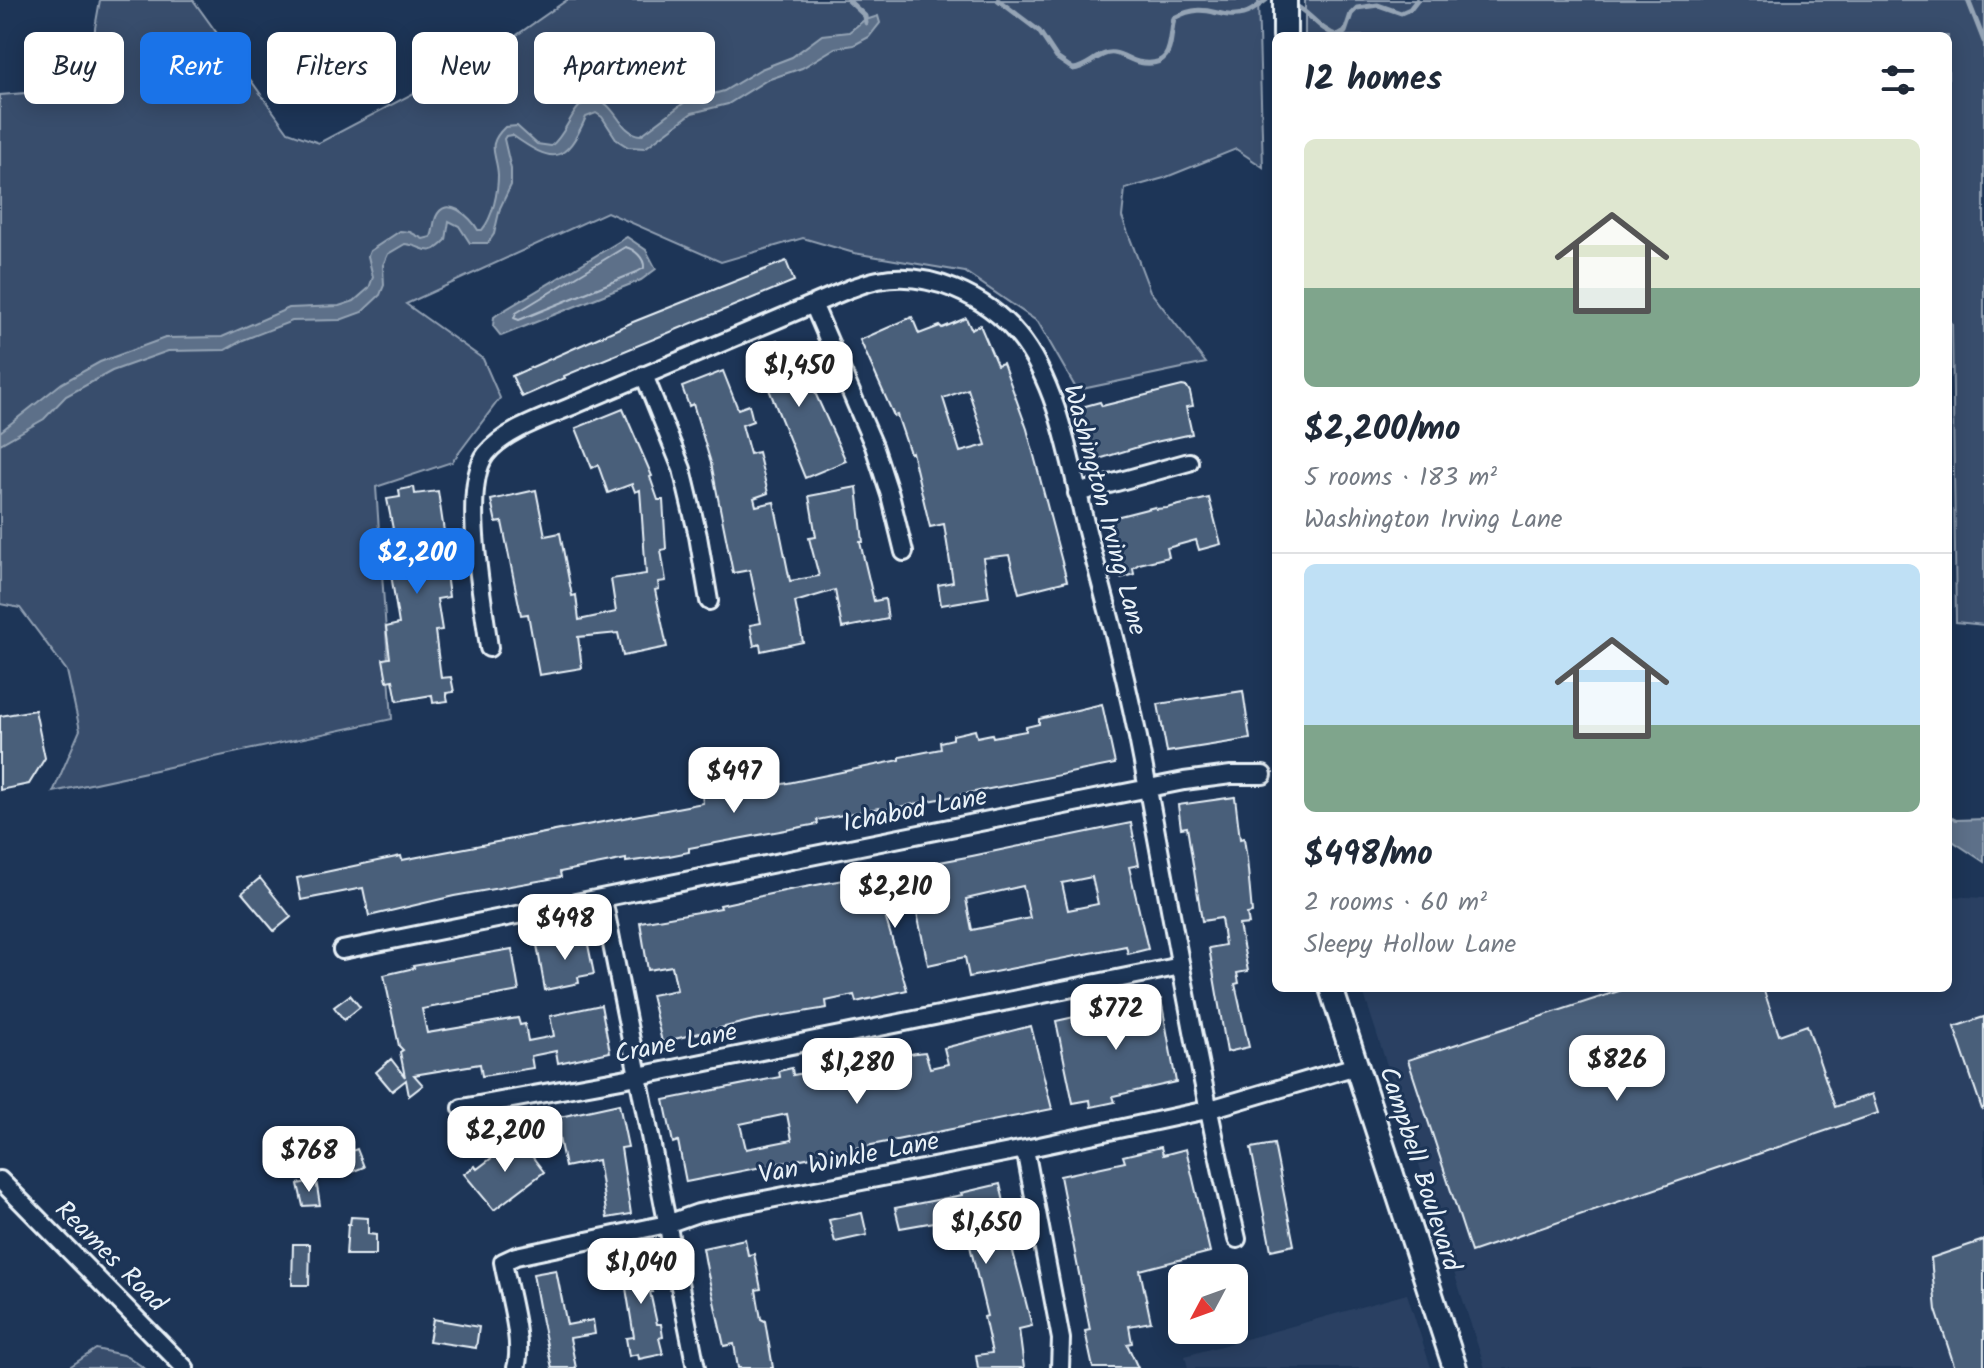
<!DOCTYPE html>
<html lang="en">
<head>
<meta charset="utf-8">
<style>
  :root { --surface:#fff; --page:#f6f6f7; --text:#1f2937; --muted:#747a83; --line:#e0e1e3; --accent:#1a73e8 }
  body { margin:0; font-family:Kalam,sans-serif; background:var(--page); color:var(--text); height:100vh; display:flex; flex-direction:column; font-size:30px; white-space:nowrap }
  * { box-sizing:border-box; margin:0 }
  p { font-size:26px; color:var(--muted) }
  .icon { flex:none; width:44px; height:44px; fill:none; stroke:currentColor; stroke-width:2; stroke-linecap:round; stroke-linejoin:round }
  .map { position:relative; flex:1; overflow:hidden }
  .panel { position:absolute; left:1272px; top:32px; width:680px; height:960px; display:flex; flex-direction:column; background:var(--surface); border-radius:12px; box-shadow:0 4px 20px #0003 }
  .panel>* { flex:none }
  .top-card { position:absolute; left:24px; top:32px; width:760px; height:72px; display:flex; gap:16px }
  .needle { width:52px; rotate:229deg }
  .controls { position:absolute; left:1168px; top:1264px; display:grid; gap:16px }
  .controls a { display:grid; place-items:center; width:80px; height:80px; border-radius:12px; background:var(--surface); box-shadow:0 4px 20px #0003; font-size:40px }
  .price { position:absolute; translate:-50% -68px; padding:0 18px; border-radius:16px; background:#fff; color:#222; font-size:26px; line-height:52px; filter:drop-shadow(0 2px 4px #0008) }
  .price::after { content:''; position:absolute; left:50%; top:48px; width:24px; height:18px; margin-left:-12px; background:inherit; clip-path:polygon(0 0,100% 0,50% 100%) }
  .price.current { background:var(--accent); color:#fff }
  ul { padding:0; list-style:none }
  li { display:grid; align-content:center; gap:16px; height:424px; padding:0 32px }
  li+li { border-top:2px solid var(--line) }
  li span { display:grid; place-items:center; height:248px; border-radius:12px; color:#555 }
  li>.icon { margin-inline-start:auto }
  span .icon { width:144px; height:144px; fill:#fffc; stroke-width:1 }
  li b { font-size:34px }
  h2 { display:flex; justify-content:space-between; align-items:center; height:96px; padding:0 32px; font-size:34px }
  .pill { padding:0 28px; border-radius:12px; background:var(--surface); box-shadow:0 4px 20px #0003; font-size:28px; line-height:72px }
  .pill.current { background:var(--accent); color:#fff }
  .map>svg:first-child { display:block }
  .built { fill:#2a4162 }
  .green { fill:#374d6c; stroke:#909fb2; stroke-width:2 }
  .water { fill:#5d7089; stroke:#95a4b5; stroke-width:2 }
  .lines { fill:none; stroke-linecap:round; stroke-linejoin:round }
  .shore { stroke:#b0bdcc; stroke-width:2 }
  .stream { stroke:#95a4b5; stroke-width:5 }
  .building { fill:#495e7a; stroke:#e8f1f8; stroke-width:2; fill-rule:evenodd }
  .street-casing { stroke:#e8f1f8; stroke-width:22 }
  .secondary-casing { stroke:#e8f1f8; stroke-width:28 }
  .street { stroke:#1d3557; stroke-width:16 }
  .secondary { stroke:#1d3557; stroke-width:22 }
  .labels { text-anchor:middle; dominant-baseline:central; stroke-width:6; stroke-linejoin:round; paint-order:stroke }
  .street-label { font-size:26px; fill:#e8f1f8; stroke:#1d3557 }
</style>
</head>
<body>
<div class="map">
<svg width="1984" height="1368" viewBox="0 0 1984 1368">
  <rect width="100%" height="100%" fill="#1d3557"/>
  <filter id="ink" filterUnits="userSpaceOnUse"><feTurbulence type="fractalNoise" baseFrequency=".0125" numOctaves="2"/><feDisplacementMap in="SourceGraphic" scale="16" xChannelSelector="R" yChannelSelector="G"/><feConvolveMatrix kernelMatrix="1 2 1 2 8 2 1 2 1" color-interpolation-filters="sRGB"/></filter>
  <g filter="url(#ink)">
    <path class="built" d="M1948 896 1984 898V1368H1485L1362 988H1948Z
      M1407 1294 1431 1368H1188L1185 1356Z"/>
    <path class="green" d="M100 0H193L288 132 319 143 494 51 567 0H1258L1263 167 1236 149 1164 178 1125 189 1122 217 1150 291 1206 363 1077 390 1038 322 965 272 854 253 803 238 721 262 607 212 406 304 483 359 500 398 452 462 376 487 392 719 53 792 80 730 67 671 20 608 0 604V95L92 88 95 28Z
      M1305 0H1984V625L1956 622 1952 323 1948 318V36H1305Z
      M96 1349 127 1356 144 1368H68Z"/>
    <path class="water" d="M878 16 880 23 869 37 854 45 835 48 802 68 767 80 728 104 692 113 645 148 628 147 617 140 602 117 596 113 586 117C565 165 553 164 512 135L506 136 504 139 511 169V185L500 208 494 234 488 243H470L459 226 449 221 446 240C427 260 426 246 405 244L388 254 383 265 384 285 380 295 362 312 340 320 292 321 243 340 225 350 168 351 112 371 66 396 44 419 0 444V432L62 383 100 362 165 338 222 337 289 308 339 306 354 301 369 288 373 277 368 256 370 251 400 231 410 232 423 239 431 237C434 230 433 224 436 217 446 194 471 217 478 230H482C493 217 498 192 498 175 497 153 485 146 505 127L517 126 537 144 551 146C567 134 571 108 586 102 615 91 616 134 641 135L685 102 724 91 761 69 792 57 822 35 849 32 863 21Z
      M627 237 646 250 656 269 641 280 501 336 493 326 494 317 498 314Z
      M1948 816 1956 820 1984 819V862L1948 838Z"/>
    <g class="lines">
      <path class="shore" d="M625 247C634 249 645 258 644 268L637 272 519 320 514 318 516 313Z"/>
      <path class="stream" d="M848 0 865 16 866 23
        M998 0 1039 31 1057 58 1073 69C1088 68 1099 51 1114 53 1122 54 1130 60 1138 62 1175 70 1169 40 1174 18 1208 0 1216 20 1243 14 1252 12 1259 5 1266 0
        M1968 0 1984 41
        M1291 3C1309 11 1319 30 1338 36
        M1338 36 1345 32 1351 14 1357 8 1378 5 1401 13 1410 9 1417 0"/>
    </g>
    <path class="building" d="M786 261 794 281 564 376 565 378 522 397 512 376 633 322Z
      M912 317 919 334 940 326 942 328 966 318 971 329 980 325 997 365 1003 363 1027 429 1067 581 1019 593 1009 555 983 558 989 597 941 605 938 585 953 582 944 524 930 527 912 452 910 453 897 415 894 416 860 340ZM968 389 986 445 960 452 943 398Z
      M777 340 781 349 793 344 846 461 805 478 762 372 759 373 754 361 764 356 760 347Z
      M723 371 738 409 749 405 753 421 742 425 750 454 758 452 768 493 754 498 756 506 774 502 790 581 819 576 809 538 816 537 809 496 857 487 863 542H860L874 601 885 599 888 619 842 628 835 590 795 602 803 642 761 651 760 644 754 646 750 625 761 623 750 570 733 573 711 463 693 404 689 406 682 387Z
      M1182 386 1187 387 1190 392 1193 406 1186 407 1192 434 1151 443 1089 462 1077 414H1079L1078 408 1100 402 1102 406Z
      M623 409 652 476 650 477 658 500H663L666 549 661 550 666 581 658 582 659 589 655 590 667 647 623 656 618 633 578 637 582 668 539 675 528 614 521 615 502 522 496 523 491 500 536 490 545 536 560 533 572 596 576 595 579 620 616 612 611 579 646 574 640 490 635 492 632 484 608 493 598 465 592 468 576 428Z
      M414 487 415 494 438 491 449 565 445 566 449 597 437 599 442 630 435 631 441 678 451 677 454 692 446 693 448 701 433 703 432 695 397 701 393 680 387 681 383 659 390 658 386 627 399 624 389 562H392L393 548 390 530 393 529 387 499 400 497 399 490Z
      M1209 498 1221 544 1199 550 1196 540 1167 548 1169 557 1139 564 1133 568 1134 574 1121 578 1104 520 1155 507 1156 509 1167 508Z
      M1243 691 1250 739 1167 752 1158 704Z
      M1102 704 1115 764 879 811V808L817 820 818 824 689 848V852L669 856 626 862V859L560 872 561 877 454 896 369 916 363 888 301 900 297 878 401 856 402 860 703 803 701 787 742 781 744 797 773 791V786L900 760V757L941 749 940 742 953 739V735L975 730 977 737 992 734 993 737 1026 731V727L1039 724V719Z
      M35 710 45 758 29 784 0 790V716Z
      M1235 797 1240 839 1244 838 1247 859 1252 913 1247 914 1249 924 1239 925 1248 971 1237 973 1239 983 1235 984 1249 1047 1227 1052 1209 948 1225 945 1221 918 1202 921 1187 827 1181 828 1178 805Z
      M1131 823 1139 865 1129 867 1148 949 1128 954 1126 946 969 977 965 957 928 965 917 913 886 919 907 990 856 1002 854 995 826 1001 827 1008 754 1020 662 1042 651 995 677 990 672 966 648 970 640 922 721 908 720 905 784 891 972 856ZM1092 877 1098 904 1068 910 1062 883ZM1023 886 1030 918 972 930 966 899Z
      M260 878 291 917 274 931 242 893Z
      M586 935 594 974 578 977 579 983 545 990 537 945Z
      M512 949 519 991 422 1009 427 1033 518 1018 520 1025 525 1024 528 1041 554 1036 550 1016 601 1005 610 1052 558 1063 556 1051 531 1056 533 1068 482 1076 480 1064 414 1075 423 1085 409 1096 406 1080 392 1091 376 1072 391 1059 405 1077 400 1052 403 1050 399 1046 384 975 414 968 413 966Z
      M1628 988H1763L1779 1035 1807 1025 1835 1107 1872 1094 1878 1113 1471 1252 1408 1060Z
      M350 995 360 1007 344 1020 334 1007Z
      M1161 999 1176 1082 1113 1096 1115 1102 1091 1107 1090 1100 1073 1103 1056 1021 1111 1009 1141 1007 1140 1003Z
      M1984 1017V1108L1982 1109 1954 1027Z
      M1031 1026 1052 1109 686 1182 678 1141 673 1143 664 1100 780 1077 779 1071 792 1068 793 1075 916 1053 925 1052 930 1068 948 1064 944 1048ZM787 1114 792 1140 746 1149 740 1124Z
      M619 1104 628 1147 621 1148 631 1214 607 1218 598 1160 565 1167 555 1118Z
      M518 1138 544 1172 494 1210 464 1174 475 1166 477 1169Z
      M1274 1144 1294 1245 1271 1250 1251 1148Z
      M1161 1147 1163 1155 1186 1149 1210 1252 1140 1270 1151 1322 1129 1326 1132 1343 1127 1344 1138 1368H1093L1085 1331 1090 1330 1060 1176 1125 1162 1123 1156Z
      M357 1149 364 1167 344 1175 336 1157Z
      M316 1180 320 1205 303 1206 298 1184Z
      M1000 1184 1010 1229 1016 1227 1021 1246 1012 1248 1032 1326 1019 1329 1024 1368H978L976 1355 992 1353 984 1317 987 1316 963 1217 900 1228 895 1208 962 1195 961 1193Z
      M862 1213 867 1235 835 1242 829 1220Z
      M351 1217 368 1218V1234L376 1235V1255H346L348 1224H350Z
      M745 1239 748 1255 754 1254 761 1289 756 1290 761 1319 765 1321 773 1368H738L734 1344 724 1346 707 1270 703 1248Z
      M1984 1240V1368H1955L1936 1310 1931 1258Z
      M293 1244H310L309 1285H292Z
      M643 1246 652 1292H650L657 1324H661L663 1337 659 1338 663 1354 639 1359 638 1354 629 1356 626 1338 634 1337 620 1251Z
      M556 1270 567 1325 593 1320 595 1334 570 1338 576 1368H552L542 1322 533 1274Z
      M433 1319 479 1327 476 1348 429 1341Z"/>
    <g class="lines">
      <g class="street-casing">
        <path id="street" d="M814 306 874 446 890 495 904 552
          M644 375 682 469 698 536 709 601
          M1077 493 1189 462
          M489 648C484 604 460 488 486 454 506 429 548 417 577 404L849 289C858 286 868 282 878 280 928 270 986 296 1018 335 1061 387 1072 475 1089 539 1109 613 1129 688 1143 763 1173 922 1200 1081 1237 1239
          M603 899 696 1368
          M342 950 1184 781 1231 775H1263
          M462 1108 638 1076 1181 966
          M1025 1149 1061 1339 1060 1368
          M0 1180 185 1368
          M516 1368C524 1341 508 1291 503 1262L516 1256 667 1224 698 1213 1025 1149 1207 1110 1356 1066"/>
      </g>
      <g class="secondary-casing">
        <path id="secondary" d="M1285 36V0
          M1331 988 1455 1368"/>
      </g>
      <use href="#street" class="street"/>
      <use href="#secondary" class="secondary"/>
    </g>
  </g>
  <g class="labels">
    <g class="street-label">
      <text transform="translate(1104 510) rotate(75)">Washington Irving Lane</text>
      <text transform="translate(915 811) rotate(-11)">Ichabod Lane</text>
      <text transform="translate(676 1044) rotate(-11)">Crane Lane</text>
      <text transform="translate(849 1159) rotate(-11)">Van Winkle Lane</text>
      <text transform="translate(1419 1169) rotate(72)">Campbell Boulevard</text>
      <text transform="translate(110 1257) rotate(45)">Reames Road</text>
    </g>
  </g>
</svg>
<div class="controls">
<a><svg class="needle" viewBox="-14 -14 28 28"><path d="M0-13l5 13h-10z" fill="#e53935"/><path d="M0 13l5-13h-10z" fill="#747a83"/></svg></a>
</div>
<b class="price" style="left:799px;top:409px">$1,450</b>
<b class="price current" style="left:417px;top:596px">$2,200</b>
<b class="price" style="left:734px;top:815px">$497</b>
<b class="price" style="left:895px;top:930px">$2,210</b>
<b class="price" style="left:565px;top:962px">$498</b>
<b class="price" style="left:1116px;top:1052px">$772</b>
<b class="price" style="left:1617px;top:1103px">$826</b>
<b class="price" style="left:857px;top:1106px">$1,280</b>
<b class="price" style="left:505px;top:1174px">$2,200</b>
<b class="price" style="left:309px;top:1194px">$768</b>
<b class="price" style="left:986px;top:1266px">$1,650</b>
<b class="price" style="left:641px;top:1306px">$1,040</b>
<div class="top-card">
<a class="pill">Buy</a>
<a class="pill current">Rent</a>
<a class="pill">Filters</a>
<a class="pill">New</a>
<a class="pill">Apartment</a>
</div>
<section class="panel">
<h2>12 homes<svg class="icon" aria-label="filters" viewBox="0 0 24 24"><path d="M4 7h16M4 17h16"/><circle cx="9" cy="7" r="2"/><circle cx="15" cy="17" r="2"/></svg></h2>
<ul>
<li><span style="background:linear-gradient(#dfe7d0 60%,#7fa58c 0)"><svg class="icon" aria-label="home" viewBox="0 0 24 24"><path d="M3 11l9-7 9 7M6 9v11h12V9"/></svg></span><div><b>$2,200/mo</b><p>5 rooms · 183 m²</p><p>Washington Irving Lane</p></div></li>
<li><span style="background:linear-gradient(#bfe0f5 65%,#7fa58c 0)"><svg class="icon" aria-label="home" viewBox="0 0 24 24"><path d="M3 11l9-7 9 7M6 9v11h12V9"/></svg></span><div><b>$498/mo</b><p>2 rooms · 60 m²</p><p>Sleepy Hollow Lane</p></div></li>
</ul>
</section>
</div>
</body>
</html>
